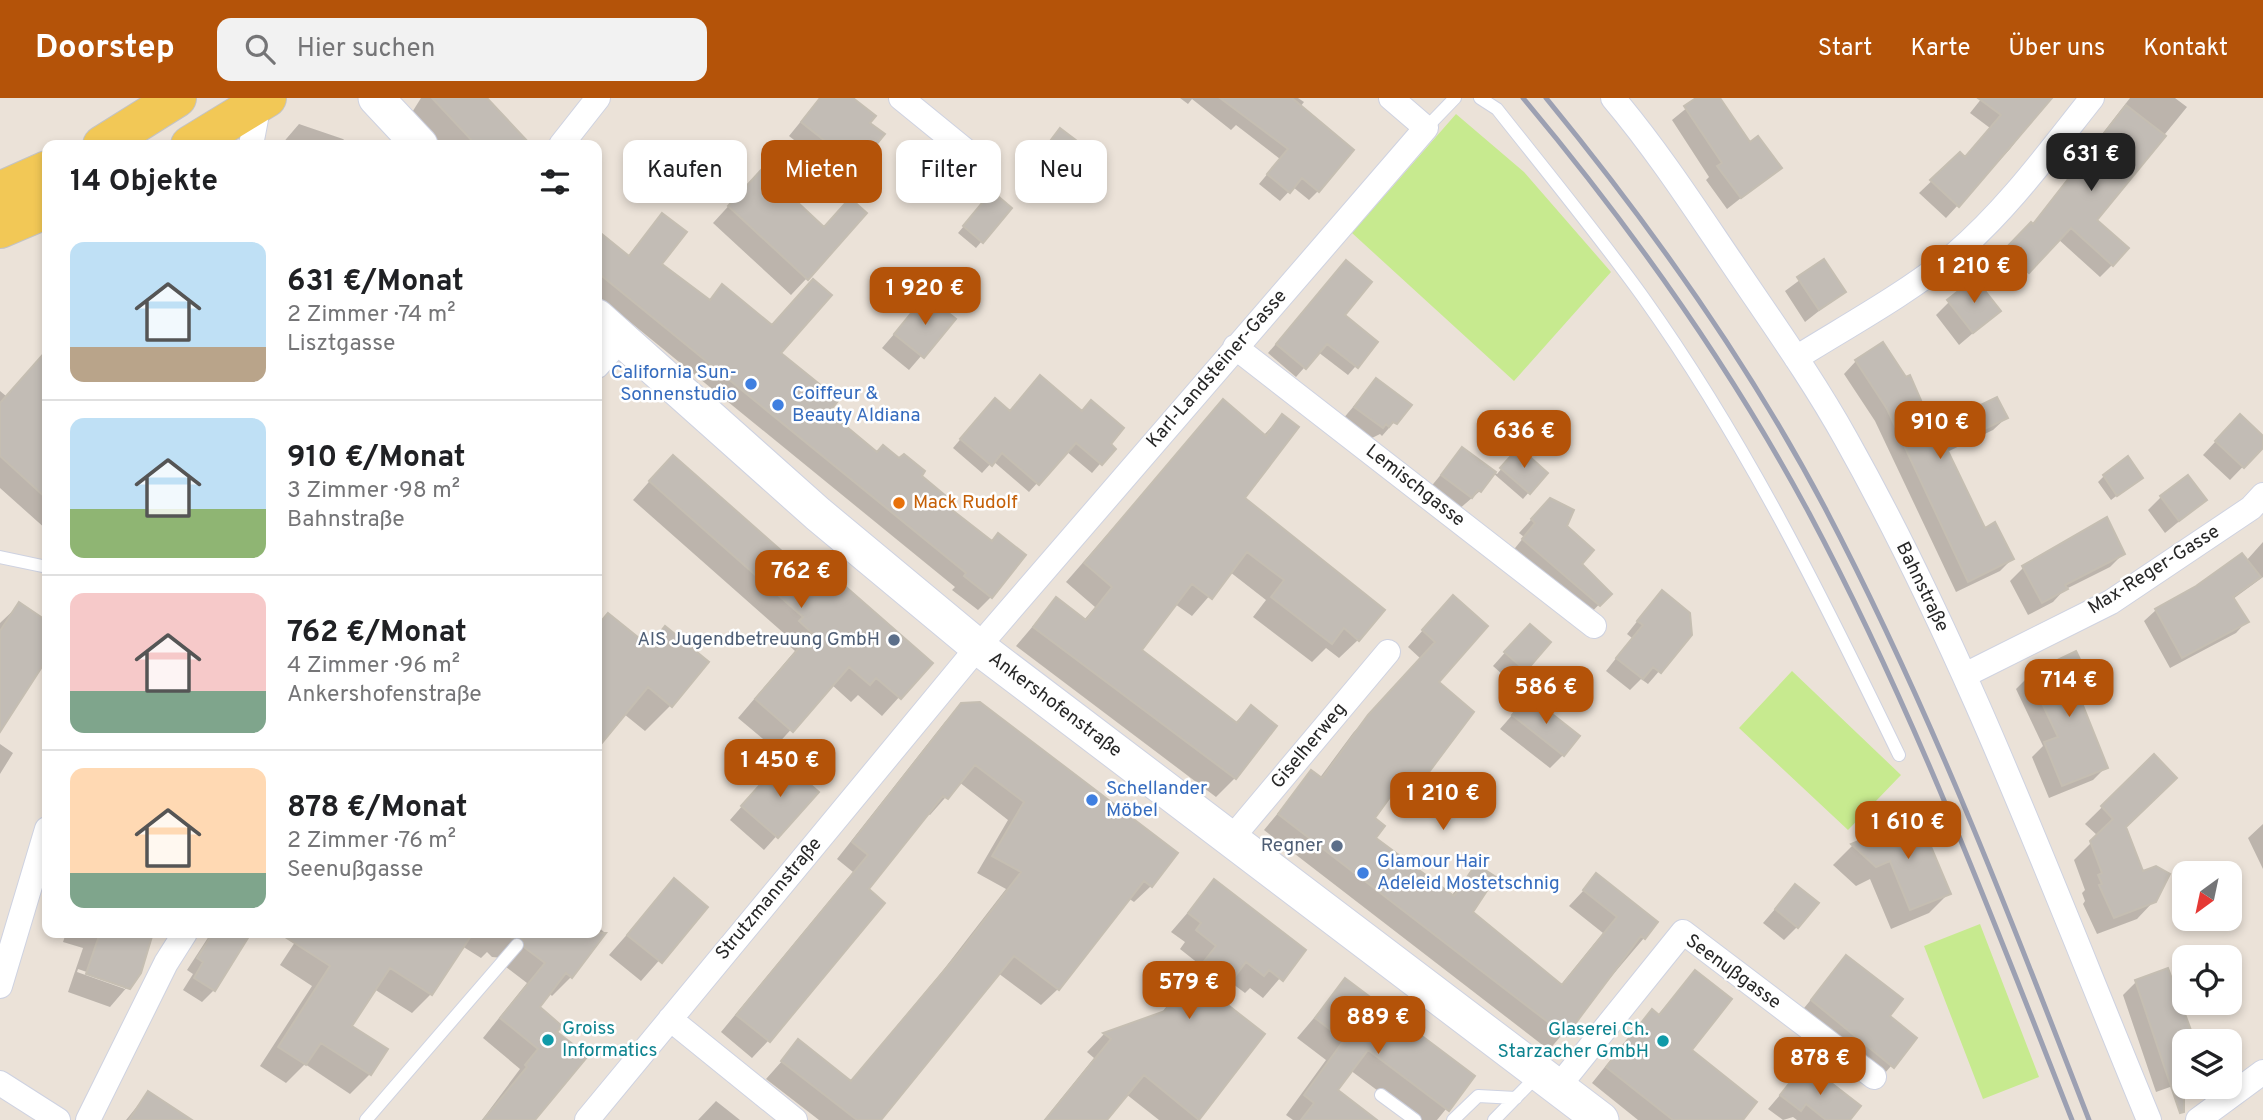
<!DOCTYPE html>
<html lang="de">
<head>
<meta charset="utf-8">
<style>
  :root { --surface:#fff; --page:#f2f2f2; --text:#202124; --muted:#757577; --line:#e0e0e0; --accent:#b45309 }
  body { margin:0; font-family:Overpass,sans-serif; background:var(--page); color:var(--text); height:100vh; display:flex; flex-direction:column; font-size:26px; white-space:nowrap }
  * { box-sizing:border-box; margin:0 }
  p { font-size:23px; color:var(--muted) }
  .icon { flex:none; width:38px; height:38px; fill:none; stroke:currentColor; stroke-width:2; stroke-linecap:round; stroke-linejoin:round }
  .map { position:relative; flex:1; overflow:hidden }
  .sheet { position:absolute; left:42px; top:42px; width:560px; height:798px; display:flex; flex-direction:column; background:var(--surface); border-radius:14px; box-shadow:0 4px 10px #0003 }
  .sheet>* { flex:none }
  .hud { position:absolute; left:623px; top:42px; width:665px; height:63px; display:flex; gap:14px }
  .needle { width:46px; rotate:213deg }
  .buttons { position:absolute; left:2172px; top:763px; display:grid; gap:14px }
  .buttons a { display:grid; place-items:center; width:70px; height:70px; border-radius:14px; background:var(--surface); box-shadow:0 4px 10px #0003; font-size:35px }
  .price { position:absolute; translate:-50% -60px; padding:0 16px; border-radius:14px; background:var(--accent); color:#fff; font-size:23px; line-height:46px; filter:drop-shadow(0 2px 4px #0008) }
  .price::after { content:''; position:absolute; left:50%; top:42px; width:21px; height:16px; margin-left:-10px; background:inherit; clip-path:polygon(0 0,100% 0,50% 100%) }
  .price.current { background:#222; color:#fff }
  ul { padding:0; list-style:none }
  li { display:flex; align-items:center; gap:21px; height:175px; padding:0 28px }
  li+li { border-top:2px solid var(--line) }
  li span { display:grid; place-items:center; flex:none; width:196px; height:140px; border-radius:14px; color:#555 }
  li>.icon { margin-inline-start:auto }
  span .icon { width:84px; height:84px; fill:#fffc; stroke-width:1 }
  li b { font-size:30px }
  h2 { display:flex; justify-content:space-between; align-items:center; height:84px; padding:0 28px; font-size:30px }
  .tag { padding:0 24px; border-radius:14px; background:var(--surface); box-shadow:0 4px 10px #0003; font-size:24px; line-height:63px }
  .tag.current { background:var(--accent); color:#fff }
  header { display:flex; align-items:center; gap:42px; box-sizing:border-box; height:98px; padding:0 35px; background:var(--accent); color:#fff }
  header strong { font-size:33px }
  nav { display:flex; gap:38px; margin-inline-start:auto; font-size:24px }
  .search { width:490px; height:63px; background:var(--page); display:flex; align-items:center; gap:18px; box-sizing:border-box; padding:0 24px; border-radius:14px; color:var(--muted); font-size:26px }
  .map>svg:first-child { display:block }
  .pitch { fill:#c7ea8f }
  .shadow { fill:#0003; fill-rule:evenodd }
  .building { fill:#c2bcb5; stroke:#c5beb2; stroke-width:2 }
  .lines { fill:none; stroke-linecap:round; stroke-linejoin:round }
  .lane-casing { stroke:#ced2e1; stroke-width:14 }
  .street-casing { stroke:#ced2e1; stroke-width:26 }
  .secondary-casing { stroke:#ced2e1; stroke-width:37 }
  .primary-casing { stroke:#c3c3c3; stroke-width:40 }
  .lane { stroke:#fff; stroke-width:12 }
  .street { stroke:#fff; stroke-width:24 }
  .secondary { stroke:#fff; stroke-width:35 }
  .primary { stroke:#f2c856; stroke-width:38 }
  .rail { stroke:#9ca0b2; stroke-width:5 }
  .shop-dot { fill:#3f7fe0; stroke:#fff; stroke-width:2.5 }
  .food-dot { fill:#e8710a; stroke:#fff; stroke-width:2.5 }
  .service-dot { fill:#5c6f8a; stroke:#fff; stroke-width:2.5 }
  .culture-dot { fill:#0f9aa8; stroke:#fff; stroke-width:2.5 }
  .labels { text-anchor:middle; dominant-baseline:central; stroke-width:5; stroke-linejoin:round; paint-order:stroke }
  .street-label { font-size:19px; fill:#272727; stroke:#fff }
  .shop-label { font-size:19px; fill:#366cbe; stroke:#fff; text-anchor:start }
  .food-label { font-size:19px; fill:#c56008; stroke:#fff; text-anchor:start }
  .service-label { font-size:19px; fill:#4e5e75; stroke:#fff; text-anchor:end }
  .culture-label { font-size:19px; fill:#0d838f; stroke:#fff; text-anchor:start }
</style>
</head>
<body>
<header>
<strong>Doorstep</strong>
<div class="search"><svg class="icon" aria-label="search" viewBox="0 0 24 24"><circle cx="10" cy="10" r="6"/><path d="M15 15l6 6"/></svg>Hier suchen</div>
<nav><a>Start</a><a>Karte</a><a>Über uns</a><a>Kontakt</a></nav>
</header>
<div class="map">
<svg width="2263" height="1022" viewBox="0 0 2263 1022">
  <rect width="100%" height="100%" fill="#ebe2d8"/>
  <path class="pitch" d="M1456 16 1524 74 1611 174 1514 283 1352 135Z
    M1792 573 1901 677 1848 732 1739 630Z
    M1980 826 2039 979 1983 1001 1924 848Z"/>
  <path class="shadow" d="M421 0H485L524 42 519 47H415L401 32Z
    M820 0H838L868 25 853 73 840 86 814 66 818 61 789 38Z
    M1180 0H1298L1304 4 1300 9 1318 93 1309 102 1293 89 1280 103 1259 86 1280 61 1236 27 1231 32 1192 1 1188 6Z
    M1699 0H1718L1749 47 1779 70 1727 111 1706 82 1709 79 1672 22Z
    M1982 0H2049L2010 51 1946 120 1919 95 1960 56 1964 61 1990 30 1970 15Z
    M2130 0H2175L2187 9 2095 122 2112 167 2100 179 2058 141 2015 186 1994 165 2032 127Z
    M299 26 343 41 350 47H281Z
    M1060 32 1067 88 1054 101 1023 77Z
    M745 90 823 131 807 180 791 197 713 125Z
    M986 102 1010 110 976 150 958 135Z
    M662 117 660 166 708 203 723 188 826 314 877 356 919 378 945 409 991 444 998 437 991 499 978 512 952 492 955 489 597 197V134L627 159Z
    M1824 164 1843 194 1805 224 1785 193Z
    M1338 174 1342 218 1376 245 1348 277 1318 254 1296 279 1268 255Z
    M926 199 953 221 909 272 882 250Z
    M1949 204 1999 213 1959 247 1936 217Z
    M47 253V432L0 390V293L6 298Z
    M1856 263 1932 332 2006 320 1993 332 1947 354 1984 432 2012 461 2000 473 1956 494 1875 323 1844 276Z
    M1376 282 1409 307 1382 338 1380 336 1368 342 1342 322Z
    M1223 304 1263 338 1282 318 1243 400 1358 542 1339 560 1326 550 1312 564 1253 519 1266 502 1230 474 1192 518 1175 506 1139 552 1235 625 1251 609 1235 680 1216 699 1016 548 1056 501 1084 522 1095 509 1066 484Z
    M986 311 1010 315 1108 347 1113 351 1092 375 1066 353 1029 394 993 363 982 375 953 350Z
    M2227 331 2263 340V348L2230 382 2203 357Z
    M1462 351 1497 376 1513 357 1546 375 1523 401 1493 375 1480 393 1458 412 1429 391Z
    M655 377 826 494 930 565 882 618 858 597 851 604 832 587 774 650 738 620 795 553 783 542 787 538 633 402Z
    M2104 378 2140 380 2111 402 2098 384Z
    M2161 399 2205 402 2165 435 2148 412Z
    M1537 415 1564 429 1579 466 1609 496 1586 520 1511 455 1524 439 1519 435Z
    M2263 444V479L2233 501 2247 523 2236 535 2170 570 2144 523 2156 512 2246 463Z
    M2123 456 2110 469 2064 492 2053 504 2028 517 2010 483 2023 470Z
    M1651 506 1690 537 1648 586 1641 581 1630 592 1606 573 1632 540 1627 536Z
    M19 507 47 525V549L0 631V525Z
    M1438 515 1436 584 1416 689 1401 704 1390 696 1372 720 1374 740 1451 798 1476 768 1471 814 1560 888 1603 835 1569 808 1597 778 1644 840 1549 952 1264 732 1311 675 1319 681 1353 635 1421 561 1408 549Z
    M608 517 647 549 665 531 670 608 645 633 624 616 597 648V529Z
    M1517 541 1525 572 1512 585 1493 568Z
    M2029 578 2092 592 2080 605 2106 669 2093 682 2049 700 2032 659 2043 648 2016 591Z
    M1528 599 1563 657 1550 670 1500 631Z
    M962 607 1151 788 1134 804 1128 800 1058 891 1041 907 998 875 878 1022H819L766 981 799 944 850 984 941 875 1006 791 977 775 1008 722 959 684 930 717 927 715 866 792 883 805 768 943 752 960 721 934 853 774 837 761 945 624Z
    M0 646 13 655 0 676Z
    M2154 658 2124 729 2154 803 2137 821 2097 836 2083 806 2085 803 2082 795 2085 792 2074 762 2098 738 2085 726Z
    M769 677 816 694 764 752 730 722Z
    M1917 720 1949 795 1929 815 1891 831 1870 781 1856 788 1833 767 1852 748Z
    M2263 726V771L2248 740Z
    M674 783 706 809 641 883 609 857Z
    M1214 784 1304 852 1263 900 1250 890 1245 895 1229 883 1216 900 1263 936 1197 1022H1159L1126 996 1105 1022H1044L1094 960 1087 954 1104 936 1160 917 1199 866 1180 851 1185 844 1171 834Z
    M1795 788 1797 829 1784 842 1763 825Z
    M597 828 604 834 571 879 552 898 549 895 538 910 555 934 531 1022H482L520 971 483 940 527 885 506 869 504 860 492 859 487 854 481 860 462 848 431 896 412 915 374 891 350 928 386 951 370 976 350 996 305 966 286 985 260 968 312 888 280 867 301 835H597Z
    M66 835H151L140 874 110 909 68 894 83 850 63 844ZM78 871 125 887V891L77 874Z
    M211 835H251L214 892 202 904 183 892 193 876 187 872Z
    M1846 859 1887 918 1915 940 1879 982 1800 915Z
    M2167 872 2194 943H2184V984L2156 994 2123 897 2136 884Z
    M1695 874 1689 952 1740 1022H1638L1592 985 1637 929 1652 914 1657 918Z
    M1346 882 1473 978 1437 1022H1417L1350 972 1335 992 1374 1022H1293L1286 1017 1326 962 1297 940Z
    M1803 970 1847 1022H1797L1793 1019 1783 1022 1768 1011Z
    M148 995 178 1022H126Z
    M716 1003 740 1022H698Z"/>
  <path class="building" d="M432 0H487L531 47H476Z
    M820 0H853L876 18 870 25 885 36 854 74 826 52 830 47 801 24Z
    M1220 0H1292L1354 52 1319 94 1302 80 1290 95 1267 76 1288 51Z
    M1696 0H1720L1750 44 1758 38 1782 70 1741 100 1717 68 1722 65 1684 8Z
    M1978 0H2052L1959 109 1930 82 1960 54 1965 59 2001 17Z
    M2126 7 2166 38 2097 122 2129 150 2113 168 2071 130 2029 175 2004 152 2031 124 2033 126Z
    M1060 30 1094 56 1068 89 1035 63Z
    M762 71 824 129 850 100 867 115 808 182 728 108Z
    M992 93 1012 110 983 145 963 128Z
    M662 115 687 134 662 166 710 202 722 186 772 227 813 181 832 197 781 255 839 302 829 314 877 354 883 347 899 360 904 356 925 373 922 378 952 403 947 408 992 443 998 435 1026 457 992 500 964 478 966 475 597 174V132L629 158Z
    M1824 161 1846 194 1819 212 1797 179Z
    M1346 162 1372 184 1345 217 1378 244 1358 270 1327 246 1306 271 1276 246Z
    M1975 180 2001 213 1973 235 1947 202Z
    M926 197 956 221 924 260 894 236Z
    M1883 244 1906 279 1910 277 1933 330 1997 299 2008 320 1946 349 1985 430 1995 424 2014 461 1968 484 1887 311 1855 262Z
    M47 252V401L0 358V305Z
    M1040 277 1082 313 1091 302 1124 330 1111 346 1116 351 1102 367 1076 345 1039 387 1002 355 992 368 960 341 995 300 1010 313Z
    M1376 280 1412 307 1397 326 1393 324 1389 329 1386 326 1383 330 1354 309Z
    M1223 301 1266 338 1282 316 1299 329 1245 400 1385 512 1359 543 1344 530 1332 546 1271 499 1284 482 1247 454 1212 501 1192 486 1142 552 1237 625 1251 607 1277 628 1236 681 1033 529 1056 499 1086 522 1112 489 1084 465Z
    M2240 316 2263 338V350L2244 370 2215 343Z
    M1462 349 1496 374 1481 394 1478 392 1472 400 1441 377Z
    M1519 349 1548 375 1530 396 1500 370Z
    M673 357 826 492 837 481 933 565 901 601 876 580 870 587 849 569 793 634 755 601 812 535 799 523 803 519 649 383Z
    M2128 358 2143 380 2117 398 2103 377Z
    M2188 377 2207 402 2179 423 2160 398Z
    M1550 400 1574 412 1567 428 1594 452 1582 466 1612 496 1600 508 1522 441 1535 425 1531 421Z
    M2107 419 2125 456 2065 487 2068 491 2042 505 2022 468Z
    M2242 455 2261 479 2233 499 2249 524 2182 560 2155 511 2196 488Z
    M1662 492 1690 515 1692 537 1661 575 1653 569 1643 581 1616 560 1643 527 1637 523Z
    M1453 497 1488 528 1439 584 1474 614 1417 690 1404 680 1375 720 1385 728 1376 740 1454 798 1476 766 1496 779 1473 814 1562 887 1617 819 1583 792 1596 775 1658 824 1645 841 1641 838 1566 938 1278 716 1311 672 1322 680 1368 617 1435 544 1422 532Z
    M19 504 47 523V561L0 634V533Z
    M608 515 649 548 665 528 709 564 672 609 648 589 597 651V528Z
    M1530 526 1551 544 1526 573 1504 554Z
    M2076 553 2095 593 2080 600 2108 670 2062 688 2044 644 2058 639 2028 576Z
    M1528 597 1580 638 1564 658 1512 617Z
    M980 604 1178 755 1152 789 1144 783 1059 892 1014 858 881 1022H857L781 963 798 941 851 983 958 856 1021 774 992 758 1024 704 975 667 948 701 943 698 869 791 885 805 770 944 736 917 868 757 852 744 961 605Z
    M2154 656 2177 680 2126 729 2143 773 2156 768 2170 776 2156 804 2114 820 2099 787 2102 786 2098 777 2102 775 2090 743 2113 721 2101 708Z
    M782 662 819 694 778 740 741 708Z
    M1918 718 1951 796 1910 812 1890 763 1876 769 1851 746Z
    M674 780 708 809 662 865 627 837Z
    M1214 781 1306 852 1283 883 1269 872 1264 878 1246 864 1219 900 1265 936 1199 1022 1144 977 1107 1022H1045L1111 941 1103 935 1165 913 1216 848 1196 832 1201 825 1188 815Z
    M1795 786 1819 805 1798 830 1775 811Z
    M100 835H153L141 875 130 891 86 876Z
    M213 835H251L215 893 194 880 203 864 197 860Z
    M279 835H473L432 897 390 870 352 928 388 951 371 977 321 945 306 967 278 949 330 868Z
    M505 835H606L572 880 566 875 540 909 562 928 557 934 588 958 535 1022H483L527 969 525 967 538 951 500 920 545 865 525 850 522 840H512Z
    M1846 857 1903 901 1890 918 1917 940 1894 970 1811 902Z
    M2168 870 2195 943H2184V1014L2180 1015 2135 882Z
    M1695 872 1732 901 1692 952 1757 1004 1743 1022H1673L1606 969 1652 911 1659 917Z
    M1345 880 1475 978 1449 1013 1368 952 1338 992 1377 1022H1301L1314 1005 1304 997 1344 942 1315 920Z
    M1803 968 1822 983 1825 980 1861 1008 1850 1022H1826L1806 1006 1801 1013 1780 997Z
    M148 993 192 1022H129Z"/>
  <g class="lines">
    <g class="lane-casing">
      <path id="lane" d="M1480 0 1497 11C1546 73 1597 135 1643 199 1745 342 1823 500 1899 657
        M1426 30 1455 0
        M0 459 47 469
        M1381 997 1415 1022
        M366 1022 517 847
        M1453 1022 1478 998 1516 1000
        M1494 1022 1537 978"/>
    </g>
    <g class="street-casing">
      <path id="street" d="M901 0 971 57
        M1613 0C1657 52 1694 109 1732 165 1771 223 1812 280 1846 341 1968 558 2054 793 2149 1022
        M251 47 260 0
        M561 47 598 0
        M1235 249 1594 528
        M1796 260C1849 227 1906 196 1954 157 2007 112 2049 54 2092 0
        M597 268 621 241
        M1965 577 2111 504 2251 410 2263 397
        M1231 741 1388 554
        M0 888 47 731
        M670 921 795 1022
        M0 985 58 1022
        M1558 989 1683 834 1874 979
        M88 1022 166 865 185 835
        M587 1022 978 549 1426 30 1391 0
        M2198 1022 2263 974"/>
    </g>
    <g class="secondary-casing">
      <path id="secondary" d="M376 0 420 47
        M597 219 818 416 978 549 1601 1022"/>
    </g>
    <g class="primary-casing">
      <path id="primary" d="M102 47 177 0
        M190 47 267 0
        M0 93 47 72
        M0 131 47 111"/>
    </g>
    <use href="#lane" class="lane"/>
    <use href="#street" class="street"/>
    <use href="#secondary" class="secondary"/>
    <use href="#primary" class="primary"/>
    <path class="rail" d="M1523 0C1631 129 1729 266 1809 415 1913 610 1991 816 2072 1022
      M1546 0C1651 128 1748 264 1825 410 1929 608 2009 815 2089 1022"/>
  </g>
  <g class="shop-dot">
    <circle cx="751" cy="286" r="7"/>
    <circle cx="778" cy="307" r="7"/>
    <circle cx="1092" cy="702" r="7"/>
    <circle cx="1363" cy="775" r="7"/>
  </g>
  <circle class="food-dot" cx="899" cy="405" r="7"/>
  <g class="service-dot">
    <circle cx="894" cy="542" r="7"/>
    <circle cx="1337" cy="748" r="7"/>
  </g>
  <g class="culture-dot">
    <circle cx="548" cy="942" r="7"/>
    <circle cx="1663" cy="943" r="7"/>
  </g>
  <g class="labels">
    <g class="street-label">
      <text transform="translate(1217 271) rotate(-49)">Karl-Landsteiner-Gasse</text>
      <text transform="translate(1415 388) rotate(38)">Lemischgasse</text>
      <text transform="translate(2154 472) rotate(-32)">Max-Reger-Gasse</text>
      <text transform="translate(1922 489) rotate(64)">Bahnstraße</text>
      <text transform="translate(1055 607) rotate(37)">Ankershofenstraße</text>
      <text transform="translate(1309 648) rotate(-50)">Giselherweg</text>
      <text transform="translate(769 801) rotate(-50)">Strutzmannstraße</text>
      <text transform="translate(1733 874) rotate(36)">Seenußgasse</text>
    </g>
    <g class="shop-label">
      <text x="737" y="275" text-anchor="end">California Sun-<tspan x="737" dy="22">Sonnenstudio</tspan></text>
      <text x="792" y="296">Coiffeur &amp;<tspan x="792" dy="22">Beauty Aldiana</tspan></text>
      <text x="1106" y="691">Schellander<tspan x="1106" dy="22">Möbel</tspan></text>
      <text x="1377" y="764">Glamour Hair<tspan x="1377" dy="22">Adeleid Mostetschnig</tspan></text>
    </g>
    <g class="food-label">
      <text x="913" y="405">Mack Rudolf</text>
    </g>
    <g class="service-label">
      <text x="880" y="542">AIS Jugendbetreuung GmbH</text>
      <text x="1323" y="748">Regner</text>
    </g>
    <g class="culture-label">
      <text x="562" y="931">Groiss<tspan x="562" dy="22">Informatics</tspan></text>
      <text x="1649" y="932" text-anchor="end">Glaserei Ch.<tspan x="1649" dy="22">Starzacher GmbH</tspan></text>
    </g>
  </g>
</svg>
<div class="buttons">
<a><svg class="needle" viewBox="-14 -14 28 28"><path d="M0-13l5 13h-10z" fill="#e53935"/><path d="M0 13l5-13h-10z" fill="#757577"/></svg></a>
<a><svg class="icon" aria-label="locate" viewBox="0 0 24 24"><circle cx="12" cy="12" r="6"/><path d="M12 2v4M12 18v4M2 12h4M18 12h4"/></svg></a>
<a><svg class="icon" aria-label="layers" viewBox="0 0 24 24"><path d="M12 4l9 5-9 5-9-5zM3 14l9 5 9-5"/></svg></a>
</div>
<b class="price current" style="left:2091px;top:95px">631 €</b>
<b class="price" style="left:1974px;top:207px">1 210 €</b>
<b class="price" style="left:925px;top:229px">1 920 €</b>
<b class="price" style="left:1940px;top:363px">910 €</b>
<b class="price" style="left:1524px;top:372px">636 €</b>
<b class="price" style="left:801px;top:512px">762 €</b>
<b class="price" style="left:2069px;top:621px">714 €</b>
<b class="price" style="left:1546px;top:628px">586 €</b>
<b class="price" style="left:780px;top:701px">1 450 €</b>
<b class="price" style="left:1443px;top:734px">1 210 €</b>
<b class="price" style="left:1908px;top:763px">1 610 €</b>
<b class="price" style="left:1189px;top:923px">579 €</b>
<b class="price" style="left:1378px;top:958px">889 €</b>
<b class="price" style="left:1820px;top:999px">878 €</b>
<div class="hud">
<a class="tag">Kaufen</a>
<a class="tag current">Mieten</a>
<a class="tag">Filter</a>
<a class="tag">Neu</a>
</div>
<section class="sheet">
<h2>14 Objekte<svg class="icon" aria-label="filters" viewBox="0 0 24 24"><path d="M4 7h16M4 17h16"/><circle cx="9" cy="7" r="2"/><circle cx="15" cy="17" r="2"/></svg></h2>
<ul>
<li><span style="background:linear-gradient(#bfe0f5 75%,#b9a48a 0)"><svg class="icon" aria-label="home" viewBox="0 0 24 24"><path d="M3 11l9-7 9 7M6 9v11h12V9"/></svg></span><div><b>631 €/Monat</b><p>2 Zimmer · 74 m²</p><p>Lisztgasse</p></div></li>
<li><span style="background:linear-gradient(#bfe0f5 65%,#8fb573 0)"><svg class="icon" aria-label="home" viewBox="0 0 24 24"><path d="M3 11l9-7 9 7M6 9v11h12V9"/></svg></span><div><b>910 €/Monat</b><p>3 Zimmer · 98 m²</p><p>Bahnstraße</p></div></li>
<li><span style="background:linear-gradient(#f6c9c9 70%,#7fa58c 0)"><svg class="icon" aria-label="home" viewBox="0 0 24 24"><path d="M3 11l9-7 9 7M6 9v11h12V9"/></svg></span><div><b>762 €/Monat</b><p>4 Zimmer · 96 m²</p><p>Ankershofenstraße</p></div></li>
<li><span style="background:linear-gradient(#ffd9b3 75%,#7fa58c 0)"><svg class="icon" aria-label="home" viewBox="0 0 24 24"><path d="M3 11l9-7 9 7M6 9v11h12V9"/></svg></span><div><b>878 €/Monat</b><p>2 Zimmer · 76 m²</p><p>Seenußgasse</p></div></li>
</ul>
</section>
</div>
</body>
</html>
